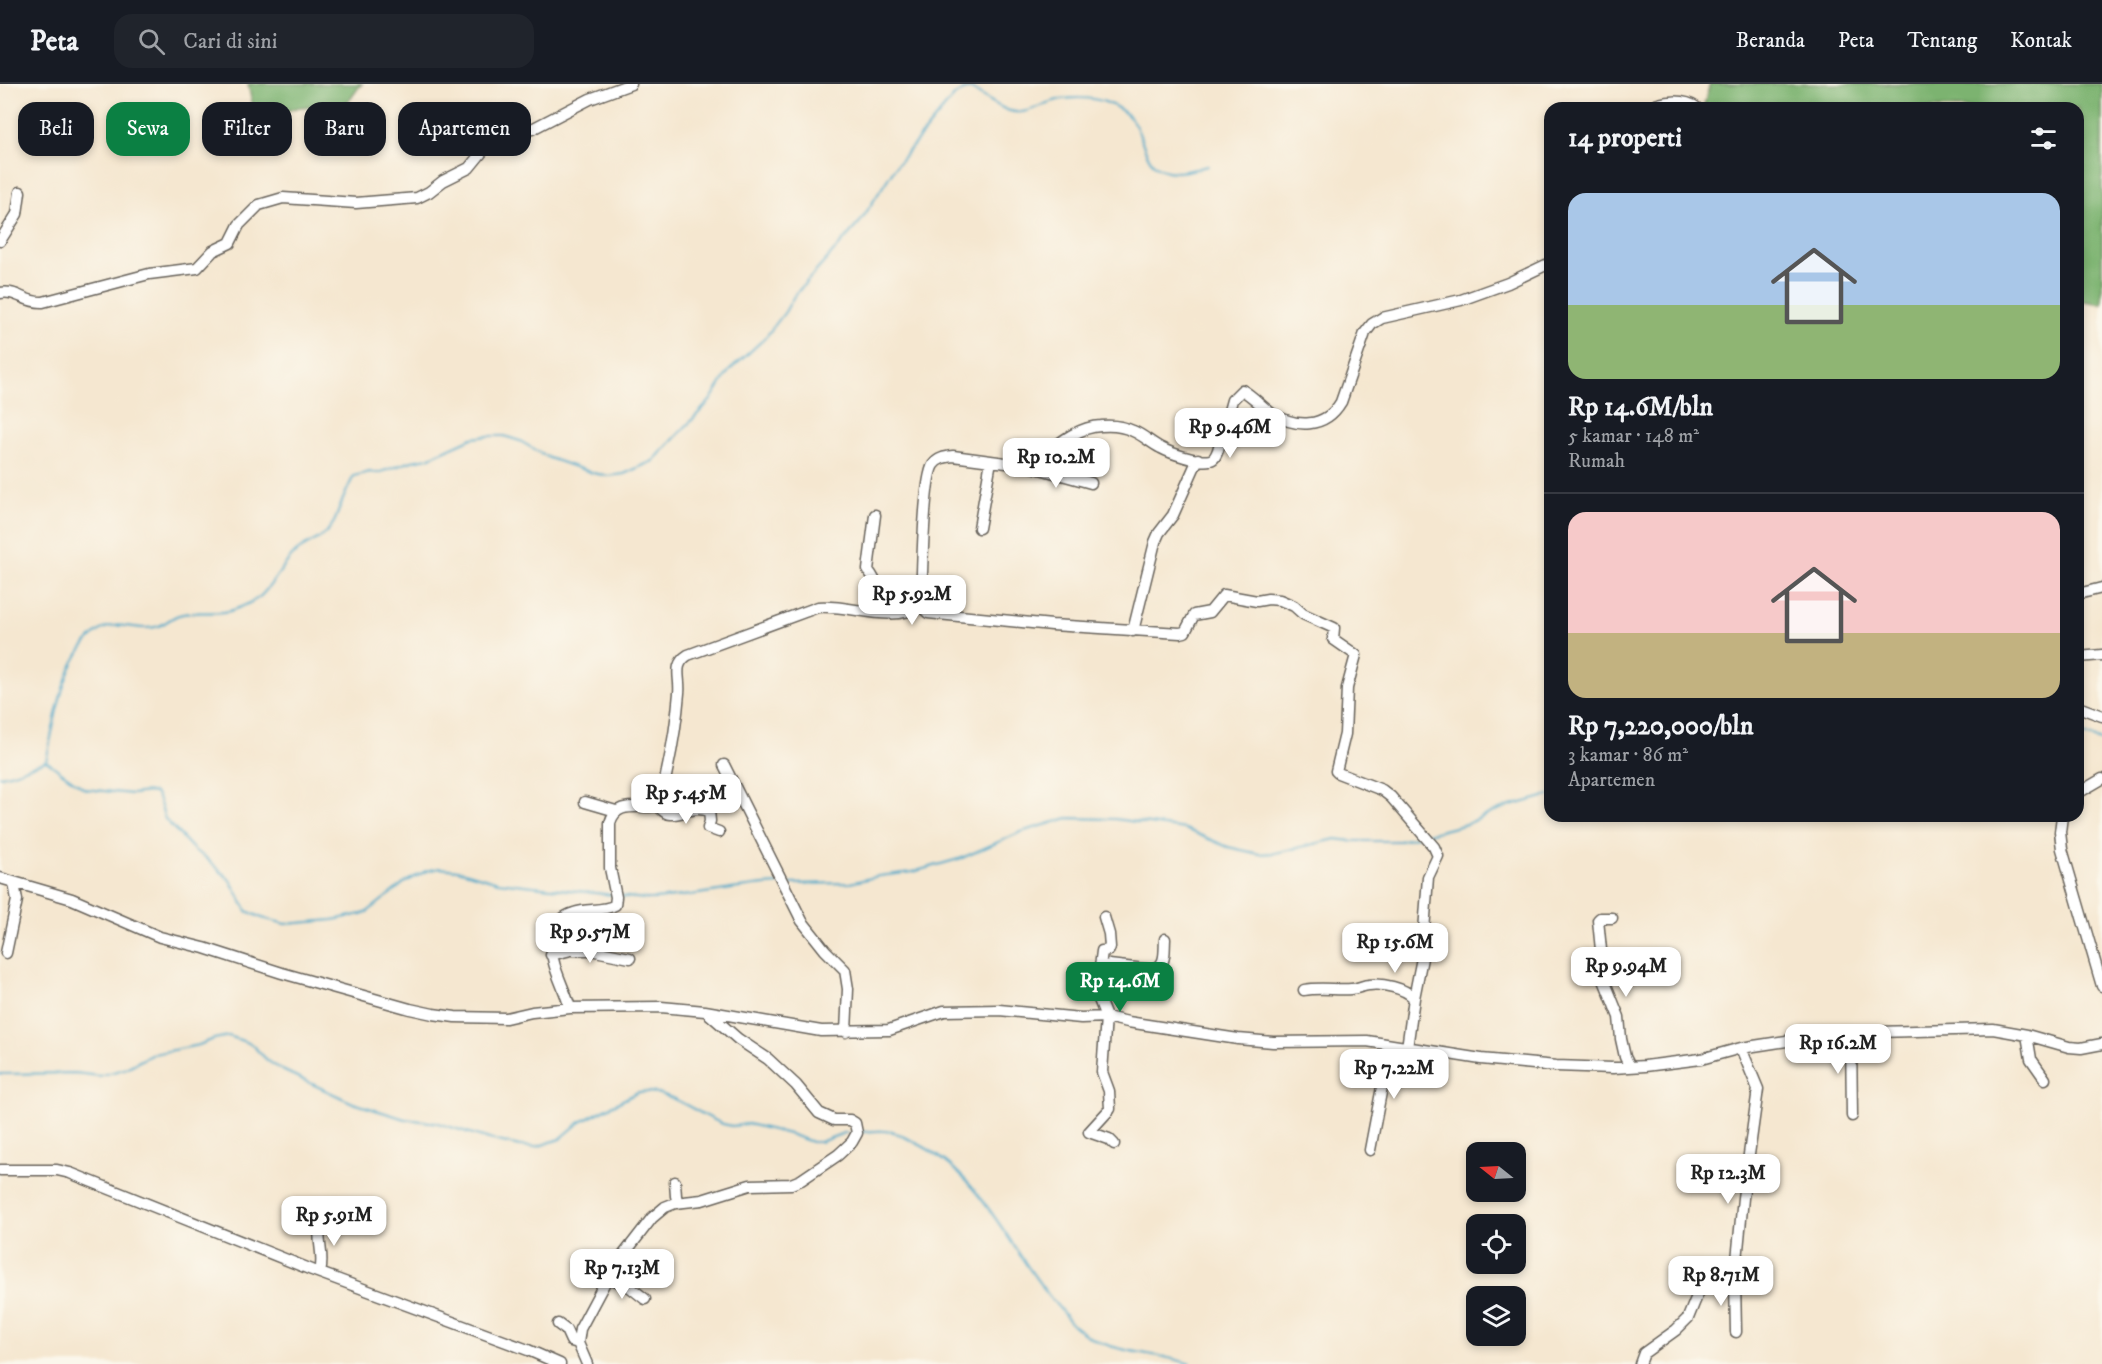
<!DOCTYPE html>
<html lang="id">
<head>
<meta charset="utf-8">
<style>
  :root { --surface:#171b24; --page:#20242c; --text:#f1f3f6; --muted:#9ea1a6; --line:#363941; --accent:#0b8043 }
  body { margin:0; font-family:"IM FELL DW Pica",serif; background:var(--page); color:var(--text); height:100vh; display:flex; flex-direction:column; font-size:22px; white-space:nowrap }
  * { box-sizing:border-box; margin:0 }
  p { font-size:20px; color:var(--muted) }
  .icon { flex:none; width:33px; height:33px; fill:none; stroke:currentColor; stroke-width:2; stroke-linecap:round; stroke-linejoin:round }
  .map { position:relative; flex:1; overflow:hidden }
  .drawer { position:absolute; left:1544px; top:18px; width:540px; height:720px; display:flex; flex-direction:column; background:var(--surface); border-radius:18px; box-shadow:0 3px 9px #0003 }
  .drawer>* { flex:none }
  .guide { position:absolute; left:18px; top:18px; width:570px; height:54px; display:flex; gap:12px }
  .needle { width:39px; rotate:288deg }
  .buttons { position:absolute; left:1466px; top:1058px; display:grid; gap:12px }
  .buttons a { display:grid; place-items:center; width:60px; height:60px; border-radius:12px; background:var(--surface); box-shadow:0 3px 9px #0003; font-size:30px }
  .price { position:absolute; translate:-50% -51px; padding:0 14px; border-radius:12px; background:#fff; color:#222; font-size:20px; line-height:39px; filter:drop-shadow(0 2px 3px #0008) }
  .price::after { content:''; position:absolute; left:50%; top:36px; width:18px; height:14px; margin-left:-9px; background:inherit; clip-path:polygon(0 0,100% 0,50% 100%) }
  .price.selected { background:var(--accent); color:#fff }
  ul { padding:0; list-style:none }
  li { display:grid; align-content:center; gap:12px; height:318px; padding:0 24px }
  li+li { border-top:2px solid var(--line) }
  li span { display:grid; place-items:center; height:186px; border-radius:18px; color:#555 }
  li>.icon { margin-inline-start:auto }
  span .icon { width:108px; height:108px; fill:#fffc; stroke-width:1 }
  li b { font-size:26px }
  h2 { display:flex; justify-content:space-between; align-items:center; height:72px; padding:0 24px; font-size:26px }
  .chip { padding:0 21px; border-radius:18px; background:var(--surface); box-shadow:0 3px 9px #0003; font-size:21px; line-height:54px }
  .chip.selected { background:var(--accent); color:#fff }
  header { display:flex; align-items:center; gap:36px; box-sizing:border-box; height:84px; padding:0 30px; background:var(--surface); border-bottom:2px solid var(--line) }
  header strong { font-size:28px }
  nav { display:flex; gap:33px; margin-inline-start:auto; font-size:21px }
  .search { width:420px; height:54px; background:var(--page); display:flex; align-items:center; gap:15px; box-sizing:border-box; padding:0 21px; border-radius:18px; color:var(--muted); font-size:22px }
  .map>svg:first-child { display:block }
  .forest { fill:#7cb370; stroke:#4c6846; stroke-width:1.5 }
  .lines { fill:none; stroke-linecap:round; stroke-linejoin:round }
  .stream { stroke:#4aa7c9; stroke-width:2 }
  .minor-casing { stroke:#68635b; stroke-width:13 }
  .minor { stroke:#fff; stroke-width:10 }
</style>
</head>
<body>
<header>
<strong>Peta</strong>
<div class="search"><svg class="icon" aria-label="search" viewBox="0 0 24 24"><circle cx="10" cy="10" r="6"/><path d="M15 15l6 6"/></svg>Cari di sini</div>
<nav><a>Beranda</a><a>Peta</a><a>Tentang</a><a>Kontak</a></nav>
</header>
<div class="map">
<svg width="2102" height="1280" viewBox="0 0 2102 1280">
  <rect width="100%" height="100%" fill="#fbf7ec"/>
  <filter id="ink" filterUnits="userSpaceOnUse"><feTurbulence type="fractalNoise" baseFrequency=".0167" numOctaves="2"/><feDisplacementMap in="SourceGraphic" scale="12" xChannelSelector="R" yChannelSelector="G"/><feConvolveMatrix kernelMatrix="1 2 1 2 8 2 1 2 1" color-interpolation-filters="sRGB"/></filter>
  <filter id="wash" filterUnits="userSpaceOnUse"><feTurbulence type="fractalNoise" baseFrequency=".008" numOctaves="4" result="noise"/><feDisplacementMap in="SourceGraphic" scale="24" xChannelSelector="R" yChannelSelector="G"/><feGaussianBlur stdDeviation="1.35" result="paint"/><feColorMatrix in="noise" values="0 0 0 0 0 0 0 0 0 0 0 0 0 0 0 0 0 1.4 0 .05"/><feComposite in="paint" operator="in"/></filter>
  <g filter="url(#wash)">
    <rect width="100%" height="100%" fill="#f5e7d0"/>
    <path class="forest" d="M248 0H362C356 5 353 14 347 18 334 26 316 20 301 23 286 25 277 35 260 33L252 19Z
      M1710 0H2102V220L2078 216V24H1703Z"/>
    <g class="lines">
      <path class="stream" d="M2078 650 2102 657
        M46 677C56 634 62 572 101 546 118 535 140 549 159 542 166 539 172 533 179 531 195 525 216 532 233 526 241 523 251 519 258 514 269 507 283 480 295 469 310 456 321 459 334 438 338 430 340 421 344 413 347 406 350 399 354 392L370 388 378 389 412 377 428 374 472 354 488 352H504L520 357 549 374 593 389 608 392 624 390 653 377 710 317 729 287 765 254 785 228 794 212 860 138 896 82 955 11 970 4C981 11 999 24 1010 27 1027 32 1039 20 1054 17 1069 13 1091 13 1105 18 1114 21 1126 28 1132 36 1147 56 1141 87 1176 88 1186 88 1198 84 1208 82
        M0 692C16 690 30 682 46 677L85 705 132 710 148 708 155 709 159 716 165 735 195 767 205 773 230 796 247 827 262 834 286 840 333 836 366 829 404 799 426 787 440 784 458 786 498 798 613 811
        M1427 750 1467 740 1500 725 1550 711
        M788 800 850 799 879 792 913 788 962 774 1021 748 1068 734 1115 735 1185 745 1228 763 1259 770 1275 769 1336 755 1351 757H1400L1418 752
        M618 812C629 813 640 815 651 815 694 813 736 802 779 800
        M0 990 75 989 99 992 124 985 153 970 199 961 214 955 229 952 251 960 268 977 282 986 353 1019 405 1035 438 1039 489 1055 520 1062 536 1063 560 1055 579 1039 638 1008C670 1005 695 1029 723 1040L732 1042 748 1040 789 1050 812 1058H820L844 1049H853
        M861 1048C869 1048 877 1046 884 1047 895 1047 905 1053 914 1058 984 1090 1011 1171 1060 1225 1065 1232 1071 1240 1078 1245 1111 1272 1153 1266 1190 1280"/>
    </g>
  </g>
  <g filter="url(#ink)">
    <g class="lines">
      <g class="minor-casing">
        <path id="minor" d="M1649 24C1662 16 1685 15 1697 24
          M0 157 17 130 20 108
          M0 209C18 206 24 219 43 218L149 190 197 184 213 167 230 159 239 141 259 121 283 114 356 119 417 114 429 108 443 97 469 84 487 62 497 55 532 45 590 15 631 0
          M1029 382 1091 399
          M875 431 868 486C880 501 878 509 876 528
          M979 444 991 377
          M2078 510 2102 504
          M921 522C922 497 923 397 933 381 938 374 945 373 953 372L1029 382C1051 367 1073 343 1101 342 1112 341 1123 342 1133 347 1143 351 1151 359 1161 364 1170 369 1199 379 1210 376 1215 375 1216 371 1218 366L1232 316 1242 306C1253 312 1261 322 1271 329 1296 344 1325 345 1341 318L1365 249 1372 240 1382 234 1461 216 1508 199 1550 179
          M1133 547 1155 458 1159 449 1173 431 1198 375
          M2078 573 2102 571
          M2078 623 2102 632
          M724 681 802 837 825 866 845 886 848 905 846 948
          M2078 709 2102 695
          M585 718 616 727
          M658 722C661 725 665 730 670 730 683 731 691 721 709 727L710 737 708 744 719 748
          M2062 732 2060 748 2062 765 2102 902
          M0 794 72 815 160 853 204 864 282 889 410 925 433 930 455 933 506 934 532 928 570 924 661 923 705 927 821 947 889 946 944 927 999 926 1081 934 1106 933 1128 938 1238 955 1273 958 1367 957 1481 975 1556 982 1613 984 1645 982 1701 975 1741 964 1806 954 1877 948 1993 945 2027 951 2069 963 2081 964 2102 960
          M1612 834H1600L1598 836 1604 896 1619 933 1621 955 1625 973 1630 983
          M6 869 17 816 14 799
          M551 871 571 866H590L630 874
          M1099 891 1102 867 1109 866 1110 863 1109 850 1104 833
          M1304 906C1319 903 1335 906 1351 905 1358 905 1363 901 1369 901 1382 899 1405 904 1414 914L1407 964
          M570 924C563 898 545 875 555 848 559 837 563 832 574 829 587 824 603 828 615 821L616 813 610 784V739C616 716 639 725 658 722L660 717C669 682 676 646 679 609 681 594 672 581 688 571L818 523C851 520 890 540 921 522L928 529 1052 541 1180 549 1185 548 1194 531 1210 528 1224 511 1257 517 1268 515 1280 516 1294 522 1303 530 1334 544 1333 555 1356 571 1347 604 1345 650 1336 687 1338 689 1382 706 1391 713 1434 763 1438 772 1428 793 1422 874 1414 914
          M1851 950 1852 1032
          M2027 951 2031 975 2045 995
          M1114 1060 1109 1055 1089 1048 1110 1025 1109 1007 1102 988 1106 933 1098 913V903L1104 885 1109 881 1153 886C1167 881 1164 868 1165 855
          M1370 1066 1390 961
          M0 1086H57L70 1089 312 1186 528 1266 560 1280
          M675 1098 676 1112 678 1119
          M320 1189C326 1165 312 1154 325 1127
          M607 1194 626 1200 645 1215
          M1735 1197 1736 1248
          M558 1240 566 1246 571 1257 578 1259
          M587 1280 578 1259 580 1245 611 1187 652 1134 665 1123 675 1119 702 1116 750 1101 791 1100 801 1096 838 1071 852 1058 857 1049 855 1039 850 1036H834L819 1029 796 1001 768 975 738 955 707 928
          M1640 1280 1644 1269 1676 1246 1688 1234 1699 1207 1715 1199 1735 1197 1743 1114 1758 1005 1741 964"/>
      </g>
      <use href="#minor" class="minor"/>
    </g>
  </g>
</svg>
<div class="buttons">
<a><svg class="needle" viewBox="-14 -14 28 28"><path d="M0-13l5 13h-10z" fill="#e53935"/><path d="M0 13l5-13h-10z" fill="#9ea1a6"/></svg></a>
<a><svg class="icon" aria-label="locate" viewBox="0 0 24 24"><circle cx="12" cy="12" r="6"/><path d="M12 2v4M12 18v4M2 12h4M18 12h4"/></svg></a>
<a><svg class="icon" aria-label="layers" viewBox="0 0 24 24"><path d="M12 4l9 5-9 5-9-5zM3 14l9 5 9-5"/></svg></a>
</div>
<b class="price" style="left:1230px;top:375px">Rp 9.46M</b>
<b class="price" style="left:1056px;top:405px">Rp 10.2M</b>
<b class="price" style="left:912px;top:542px">Rp 5.92M</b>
<b class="price" style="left:686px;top:741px">Rp 5.45M</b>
<b class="price" style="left:590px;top:880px">Rp 9.57M</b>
<b class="price" style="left:1395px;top:890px">Rp 15.6M</b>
<b class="price" style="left:1626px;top:914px">Rp 9.94M</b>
<b class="price selected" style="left:1120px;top:929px">Rp 14.6M</b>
<b class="price" style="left:1838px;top:991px">Rp 16.2M</b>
<b class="price" style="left:1394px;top:1016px">Rp 7.22M</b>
<b class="price" style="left:1728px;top:1121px">Rp 12.3M</b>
<b class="price" style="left:334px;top:1163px">Rp 5.91M</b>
<b class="price" style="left:622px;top:1216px">Rp 7.13M</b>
<b class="price" style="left:1721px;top:1223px">Rp 8.71M</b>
<div class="guide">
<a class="chip">Beli</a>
<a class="chip selected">Sewa</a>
<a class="chip">Filter</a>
<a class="chip">Baru</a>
<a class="chip">Apartemen</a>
</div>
<section class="drawer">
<h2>14 properti<svg class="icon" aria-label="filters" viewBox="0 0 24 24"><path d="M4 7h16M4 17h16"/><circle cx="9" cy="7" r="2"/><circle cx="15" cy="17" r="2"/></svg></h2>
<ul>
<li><span style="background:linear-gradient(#a9c7e8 60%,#8fb573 0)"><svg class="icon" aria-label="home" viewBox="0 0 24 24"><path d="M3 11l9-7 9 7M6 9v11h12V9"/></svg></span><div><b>Rp 14.6M/bln</b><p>5 kamar · 148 m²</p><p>Rumah</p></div></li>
<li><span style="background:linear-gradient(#f6c9c9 65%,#c2b280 0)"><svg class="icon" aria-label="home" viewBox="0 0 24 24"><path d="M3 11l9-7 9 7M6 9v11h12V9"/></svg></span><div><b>Rp 7,220,000/bln</b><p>3 kamar · 86 m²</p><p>Apartemen</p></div></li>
</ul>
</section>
</div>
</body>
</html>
